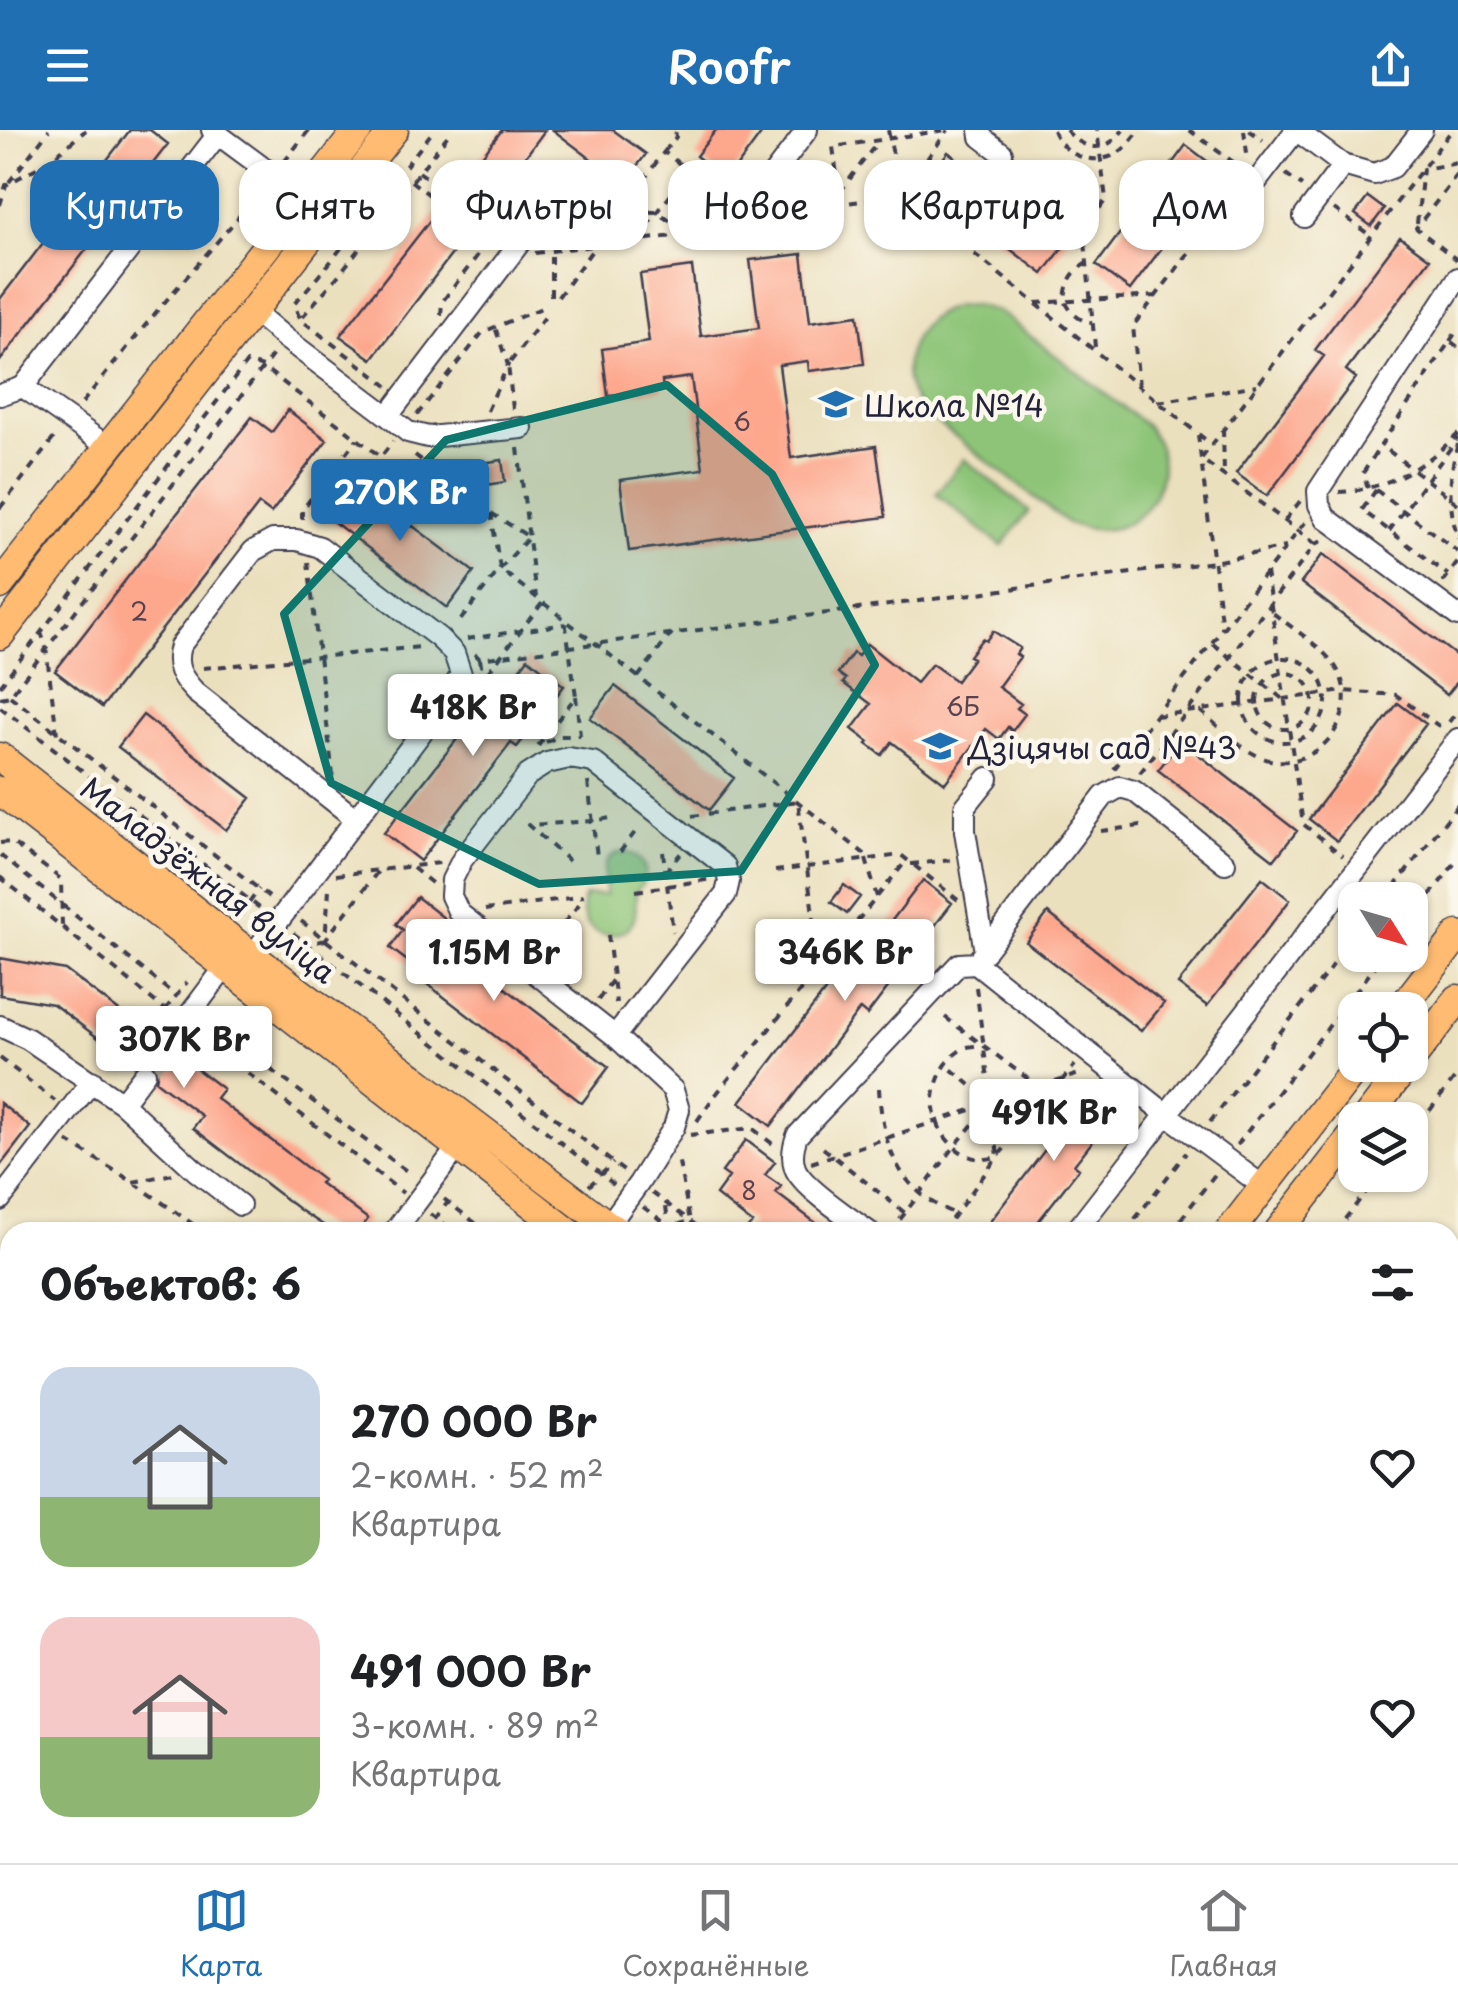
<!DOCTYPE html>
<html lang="ru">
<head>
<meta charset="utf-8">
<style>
  :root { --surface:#fff; --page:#f2f2f2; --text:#202124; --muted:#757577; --line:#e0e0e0; --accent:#1f6fb2 }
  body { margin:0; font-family:"Playpen Sans",sans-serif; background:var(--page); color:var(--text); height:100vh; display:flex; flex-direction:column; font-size:38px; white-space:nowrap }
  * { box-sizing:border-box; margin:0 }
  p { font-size:32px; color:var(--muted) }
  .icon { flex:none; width:55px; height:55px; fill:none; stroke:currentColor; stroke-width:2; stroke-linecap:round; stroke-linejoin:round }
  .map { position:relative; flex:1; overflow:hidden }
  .panel { position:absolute; left:0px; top:1092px; width:1460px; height:642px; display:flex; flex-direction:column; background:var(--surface); border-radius:30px 30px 0 0; box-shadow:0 2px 8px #0004 }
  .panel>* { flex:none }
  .hud { position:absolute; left:30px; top:30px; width:1400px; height:90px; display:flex; gap:20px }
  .needle { width:65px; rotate:127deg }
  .fabs { position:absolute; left:1338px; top:752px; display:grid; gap:20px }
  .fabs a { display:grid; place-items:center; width:90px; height:90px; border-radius:20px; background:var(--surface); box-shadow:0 2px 8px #0004; font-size:50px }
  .price { position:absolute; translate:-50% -85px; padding:0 22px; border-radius:10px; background:#fff; color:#222; font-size:32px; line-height:65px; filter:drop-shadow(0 2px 5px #0008) }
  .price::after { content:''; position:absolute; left:50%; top:60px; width:30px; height:22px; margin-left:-15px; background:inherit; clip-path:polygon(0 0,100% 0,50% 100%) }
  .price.active { background:var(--accent); color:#fff }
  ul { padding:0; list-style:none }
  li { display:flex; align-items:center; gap:30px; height:250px; padding:0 40px }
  li span { display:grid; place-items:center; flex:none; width:280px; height:200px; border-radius:30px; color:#555 }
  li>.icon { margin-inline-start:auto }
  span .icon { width:120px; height:120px; fill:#fffc; stroke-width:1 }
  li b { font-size:42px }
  h2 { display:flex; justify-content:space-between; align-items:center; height:120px; padding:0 40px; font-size:42px }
  .pill { padding:0 35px; border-radius:30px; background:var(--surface); box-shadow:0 2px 8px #0004; font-size:35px; line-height:90px }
  .pill.active { background:var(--accent); color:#fff }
  header { display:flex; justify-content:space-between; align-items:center; height:130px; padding:0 40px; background:var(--accent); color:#fff; font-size:45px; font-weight:600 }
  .tabs { display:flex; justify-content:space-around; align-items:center; height:140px; border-top:2px solid var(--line); background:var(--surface); font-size:28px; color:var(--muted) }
  .tabs a { display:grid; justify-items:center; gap:5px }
  .tabs .active { color:var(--accent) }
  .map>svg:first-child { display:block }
  .green { fill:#8dc477; stroke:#587359; stroke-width:2.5 }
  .building { fill:#fda78d }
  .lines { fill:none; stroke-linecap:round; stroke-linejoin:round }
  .minor-tunnel { stroke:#c3baa4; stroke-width:20; stroke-dasharray:20 10; stroke-linecap:butt }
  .minor-casing { stroke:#403e4f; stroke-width:24 }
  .major-casing { stroke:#403e4f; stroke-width:31 }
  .path { stroke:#403e4f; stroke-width:4; stroke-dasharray:8 8; stroke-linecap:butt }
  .minor { stroke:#fff; stroke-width:20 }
  .major { stroke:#febb71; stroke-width:28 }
  .marked { fill:#0f766e; fill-opacity:0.2; stroke:#0f766e; stroke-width:8; stroke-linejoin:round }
  .labels { text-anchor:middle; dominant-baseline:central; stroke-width:9; stroke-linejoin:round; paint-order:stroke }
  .number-label { font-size:25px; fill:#594350 }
  .poi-label { font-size:30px; fill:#22223b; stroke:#fbf7ec; text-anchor:start }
  .street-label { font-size:30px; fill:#22223b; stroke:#fbf7ec }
</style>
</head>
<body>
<header><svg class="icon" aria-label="menu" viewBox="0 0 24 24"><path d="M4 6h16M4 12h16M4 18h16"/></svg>Roofr<svg class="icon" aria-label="share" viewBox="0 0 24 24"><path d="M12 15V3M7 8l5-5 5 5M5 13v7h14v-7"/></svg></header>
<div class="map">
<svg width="1458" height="1733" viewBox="0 0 1458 1733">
  <rect width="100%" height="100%" fill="#fbf7ec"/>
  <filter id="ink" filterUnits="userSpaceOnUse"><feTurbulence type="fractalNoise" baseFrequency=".01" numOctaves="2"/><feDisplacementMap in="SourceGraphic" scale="20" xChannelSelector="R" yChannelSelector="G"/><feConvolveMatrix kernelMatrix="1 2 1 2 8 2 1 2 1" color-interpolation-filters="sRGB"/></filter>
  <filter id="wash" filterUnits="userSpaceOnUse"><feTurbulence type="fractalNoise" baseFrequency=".0048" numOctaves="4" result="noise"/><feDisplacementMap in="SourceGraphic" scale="40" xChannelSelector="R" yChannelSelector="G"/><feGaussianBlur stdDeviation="2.25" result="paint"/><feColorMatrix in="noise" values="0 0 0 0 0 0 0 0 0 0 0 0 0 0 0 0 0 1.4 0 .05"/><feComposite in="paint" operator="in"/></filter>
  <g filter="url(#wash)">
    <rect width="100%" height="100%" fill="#ebe0be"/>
    <path class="green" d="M975 175 999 182 1147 296C1151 302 1156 310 1159 317 1170 349 1149 389 1116 398 1099 402 1085 398 1069 394L921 280C917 273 911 265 909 258 899 226 919 188 950 178 958 175 968 176 975 175Z
      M964 329 1029 381 1002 416 936 364Z
      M620 722C636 722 651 735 643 752 638 762 637 755 636 765 635 773 637 781 634 789 626 807 601 810 588 795 582 787 581 775 584 766L606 764C604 745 599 730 620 722Z"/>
    <g id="blocks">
      <path class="building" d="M130 0H150L168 14 0 231V169Z
        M502 0H545L493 71 464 49Z
        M553 0H613L646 24 624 54Z
        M716 0H764L727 50 696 26Z
        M1186 15 1220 41 1130 160 1096 135Z
        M948 22 1067 112 1043 144 924 54Z
        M1368 67 1384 79 1371 96 1355 84Z
        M438 80 468 103 372 229 340 206Z
        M1400 107 1430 129 1346 240 1356 248 1267 366 1236 343 1324 226 1315 220Z
        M802 124 810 192 858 185 864 234 809 241 808 231 779 235 791 328 876 316 886 387 629 421 620 350 703 339 691 247 662 251 663 259 608 266 602 219 649 212 640 144 692 137 701 206 759 198 750 130Z
        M288 280 327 310 271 383 259 374 102 577 55 541 252 287 272 302Z
        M502 330 505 352 479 356 475 334Z
        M353 351 474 442 447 478 326 386Z
        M1323 424 1458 527V551L1447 565 1301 453Z
        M993 501 1020 518 1016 524 1020 527 998 557 1021 574 1017 578 1025 584 1012 601 1008 597 999 609 986 599 945 653 892 612 882 625 867 614 869 612 852 599 871 574 843 553 846 549 838 543 853 523 858 526 867 514 916 553 932 534 956 551 973 528 969 526 982 509 986 511Z
        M528 528 564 556 517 617 511 613 420 731 384 703 475 586 480 590Z
        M615 556 734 648 709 680 590 588Z
        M1398 573 1426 594 1337 711 1309 689Z
        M143 585 251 668 226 700 118 617Z
        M1181 611 1297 701 1274 730 1158 640Z
        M1262 748 1290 770 1207 876 1178 854Z
        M923 750 952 773 867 885 860 879 771 996 740 972 829 856 837 862Z
        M844 755 860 767 847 784 831 772Z
        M417 767 445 789 439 797 455 809 450 816 609 937 582 973 422 850 426 845 390 818 403 800 396 794Z
        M1048 783 1164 873 1141 901 1026 812Z
        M0 828 65 840 155 908 152 915 157 926 165 930 177 924 223 959 216 968 323 1050 320 1053 368 1089 358 1102H334L300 1080 193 998 202 986 156 951 158 939 153 932 141 930 134 935 53 874 0 865Z
        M1087 955 1118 979 1074 1035 1079 1039 1030 1102H982L1048 1016 1043 1012Z
        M0 973 30 997 0 1036Z
        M746 1010 775 1032 765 1045 781 1056 776 1063 828 1102H744L752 1093 716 1065 729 1047 722 1042Z"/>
    </g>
  </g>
  <g filter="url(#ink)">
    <use href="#blocks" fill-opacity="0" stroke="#403e4f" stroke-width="2.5"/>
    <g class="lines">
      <path class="minor-tunnel" d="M145 943 166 916"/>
      <g class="minor-casing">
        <path id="minor" d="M212 0 304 68
          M980 0 981 7 1002 23
          M1296 0 1343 35
          M1257 51 1296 0
          M766 54 807 0
          M1304 87 1343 35 1374 44 1393 37 1422 0
          M1458 148 1318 361 1319 375 1326 388 1458 486
          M253 181 285 208 388 286 553 69 577 82
          M0 265 23 257
          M388 286 408 302 428 307 522 298
          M107 316 23 257 218 4
          M985 822 965 701V677L988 648
          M252 826 450 565 461 544 454 523 439 508 320 417 297 410H273L253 421 180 516C174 536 181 547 195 562L356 689
          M976 833 1166 984 1264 1057
          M0 896 28 909 122 973 195 1040 240 1075
          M166 916 226 836
          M122 973 145 943
          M0 1070 92 951
          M608 1096 639 1053 674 997 679 980 673 960 615 906 459 783 451 766 452 750 462 730 528 645 547 633 569 628 593 632 725 736 729 751 726 764 615 906
          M394 1102 457 1018
          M869 1102C851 1089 802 1057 795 1038 791 1027 793 1017 797 1006L959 834 976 833 1104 666 1120 657 1134 661 1225 733
          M1075 1102 1458 609
          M140 1725 142 1733
          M955 1725 961 1730 958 1733
          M1389 1725 1399 1733
          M294 1733 300 1725
          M902 1733 908 1725"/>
      </g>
      <g class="major-casing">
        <path id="major" d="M0 455 358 0
          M0 505 394 0
          M0 627 252 826 617 1102
          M0 661 568 1102
          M1400 880 1458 805
          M1410 931 1458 869
          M1365 990 1407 935
          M1229 1102 1358 935
          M1278 1102 1355 1003
          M741 1733 747 1725
          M787 1733 793 1725"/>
      </g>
      <path class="path" d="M888 0 901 65 1212 315
        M1053 0C1063 25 1092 37 1116 24 1126 19 1133 8 1140 0
        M1066 0C1084 21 1106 24 1123 0
        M1189 0 1244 40
        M1244 0 1248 31
        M1249 0 1263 10
        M664 22 676 7 675 0
        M284 32 309 0
        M1004 41 1084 101
        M419 42 498 100
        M1286 44 1302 56
        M794 47 799 54 827 76
        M411 51 490 110
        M9 52 49 0
        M840 62 879 10
        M841 73 833 17 946 0
        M0 75 6 55 49 31 86 0
        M1334 79 1371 106
        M1417 93 1423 39 1458 33
        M720 100 750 60
        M637 109 689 41
        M535 123 779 93 827 76 901 65 948 0
        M1454 130 1456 129 1416 98 1458 44
        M1087 133C1071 142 1066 153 1065 171 1071 183 1079 191 1092 193
        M551 166V121
        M558 167 664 22 760 95
        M1036 173 1156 166
        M441 185 442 172 549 32 608 74 622 81 658 82 688 105
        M302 187 337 147 452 0
        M1450 211 1458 199
        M1095 217 1084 101 1106 69 1097 0
        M1458 217 1450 211 1381 315 1458 374
        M388 256 300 189 294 174 328 135 434 0
        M1139 256 1133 196 1239 57
        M1158 272 1257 255
        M82 273 157 181 263 59
        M513 279 508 235 548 183
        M487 281 508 235 495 197
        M417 285 483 202 544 177
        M1223 299 1224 344
        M1198 305 1222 499
        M1458 314C1448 346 1448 376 1458 409
        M518 318 536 467
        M415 325 491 383 529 407 500 439 456 496
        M1368 358 1363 343 1381 315
        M1376 360 1362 380 1448 445
        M1376 360 1458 422
        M1339 362C1385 360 1426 336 1458 304
        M0 378 57 304
        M491 383 500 439 871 729
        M302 389V380L357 309
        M1285 390 1301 370
        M1389 401 1458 308
        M1316 414 1201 329 1452 0
        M308 432 333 646
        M1266 442 1303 694 1343 726
        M1443 452 1458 432
        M41 501 46 518 57 604
        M467 509 566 494
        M1213 514 1284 570
        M475 524 480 529 1214 432 1286 417
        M1242 570a42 42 0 1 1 84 0a42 42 0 1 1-84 0Z
        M480 529 483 549
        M203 538 421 517
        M1257 571a28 28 0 1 1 56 0a28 28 0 1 1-56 0Z
        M638 547 672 503
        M478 555 543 472
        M0 556 247 232 263 237 381 327 393 311
        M10 566 273 770
        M576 566 580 606 584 609
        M0 568 10 566 275 222
        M0 577 261 779
        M1200 581C1221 598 1244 624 1270 630 1324 641 1366 577 1333 533 1317 513 1292 498 1273 483
        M1156 586 1344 561 1396 565 1443 599
        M1449 592 1458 580
        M546 612 560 606H580
        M538 616 576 566 565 490
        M1114 639 1307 390
        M1140 643 1316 414 1322 411
        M588 652 597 727
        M692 686 798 671 820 837
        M1101 701 1141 696
        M0 713 11 712 61 749 62 796
        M620 722 636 701
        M663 722 673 802
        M0 725 177 867
        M866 729 877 767
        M569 731 528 695 593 691 617 687
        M911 734 952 730
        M413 738 433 754
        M775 741 901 725 958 770
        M665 742 681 723
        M336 745 440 733
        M0 747 169 883
        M329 760 325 810 379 740
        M636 761 712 749
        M1384 770 1458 675
        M485 780 584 766
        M240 786 259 759
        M301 791 625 1042
        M1410 791 1458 729
        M293 803 616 1056
        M608 805 616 873
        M544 818 581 772
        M294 831 307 814 325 810
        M976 857 998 1026C973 1037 945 1016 937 991 927 967 941 927 967 917 972 916 978 916 983 915
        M598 870 613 849
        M165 880 187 852
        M945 887 1039 957
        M207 892 412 1045
        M197 904 403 1063
        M227 925 253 888
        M0 928 55 971
        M879 958C882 1015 898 1062 956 1084
        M697 991 713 968 907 730
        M1210 992 1355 807
        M690 1005 752 998 774 1015
        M1410 1006 1458 944
        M67 1011 133 1052 204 1102
        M1237 1015 1384 825
        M823 1018 905 1083 955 1016 991 972 946 935
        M811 1033 1082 943
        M133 1052 173 1044
        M589 1056 613 1033
        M652 1063 705 1102
        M444 1069 487 1102
        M643 1077 677 1102
        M666 1077 669 1097
        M430 1084 454 1102
        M425 1102 448 1072
        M665 1102 669 1097 690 1091 678 1027
        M890 1102 905 1083
        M942 1102 998 1026 1075 935
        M1125 1102 1186 1023
        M1171 1102 1216 1043
        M1335 1102 1379 1045
        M0 1498 10 1504
        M0 1553 10 1541
        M0 1592 10 1599
        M0 1671 10 1668
        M83 1725 92 1733
        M1440 1725 1450 1733
        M392 1733 396 1725
        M467 1733 480 1725
        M673 1733 681 1725
        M838 1733 844 1725"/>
      <use href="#minor" class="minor"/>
      <use href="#major" class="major"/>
    </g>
  </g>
  <path class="marked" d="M667 255 772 344 875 535 741 741 539 754 331 653 284 484 446 310Z"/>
  <defs>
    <g id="school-bare" transform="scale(2.7)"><path d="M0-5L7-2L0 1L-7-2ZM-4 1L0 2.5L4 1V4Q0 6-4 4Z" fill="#1f6fb2" stroke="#fbf7ec" stroke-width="2.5" paint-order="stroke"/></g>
  </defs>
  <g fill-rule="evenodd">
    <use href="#school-bare" x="836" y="274"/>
    <use href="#school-bare" x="940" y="616"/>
  </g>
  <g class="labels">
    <g class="number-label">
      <text x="742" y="291">6</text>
      <text x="139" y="481">2</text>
      <text x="963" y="576">6Б</text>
      <text x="749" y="1060">8</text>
    </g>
    <g class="poi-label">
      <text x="864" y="274">Школа №14</text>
      <text x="968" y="616">Дзіцячы сад №43</text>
    </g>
    <g class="street-label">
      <text transform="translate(209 749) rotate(38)">Маладзёжная вуліца</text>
    </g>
  </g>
</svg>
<div class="fabs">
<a><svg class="needle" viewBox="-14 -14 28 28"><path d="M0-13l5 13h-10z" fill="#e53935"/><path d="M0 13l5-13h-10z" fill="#757577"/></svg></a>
<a><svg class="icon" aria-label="locate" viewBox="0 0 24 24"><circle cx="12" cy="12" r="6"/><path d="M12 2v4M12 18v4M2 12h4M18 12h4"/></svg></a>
<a><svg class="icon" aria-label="layers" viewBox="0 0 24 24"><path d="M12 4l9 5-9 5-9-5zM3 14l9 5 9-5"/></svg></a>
</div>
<b class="price active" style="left:400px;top:414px">270K Br</b>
<b class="price" style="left:473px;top:629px">418K Br</b>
<b class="price" style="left:494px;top:874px">1.15M Br</b>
<b class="price" style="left:845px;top:874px">346K Br</b>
<b class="price" style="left:184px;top:961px">307K Br</b>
<b class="price" style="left:1054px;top:1034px">491K Br</b>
<div class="hud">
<a class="pill active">Купить</a>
<a class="pill">Снять</a>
<a class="pill">Фильтры</a>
<a class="pill">Новое</a>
<a class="pill">Квартира</a>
<a class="pill">Дом</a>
</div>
<section class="panel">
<h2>Объектов: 6<svg class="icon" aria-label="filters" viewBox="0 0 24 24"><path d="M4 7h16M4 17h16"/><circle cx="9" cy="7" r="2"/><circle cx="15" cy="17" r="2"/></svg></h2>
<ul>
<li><span style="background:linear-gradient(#c9d6e8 65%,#8fb573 0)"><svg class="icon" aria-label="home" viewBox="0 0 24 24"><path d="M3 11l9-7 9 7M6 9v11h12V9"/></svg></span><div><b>270 000 Br</b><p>2-комн. · 52 m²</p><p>Квартира</p></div><svg class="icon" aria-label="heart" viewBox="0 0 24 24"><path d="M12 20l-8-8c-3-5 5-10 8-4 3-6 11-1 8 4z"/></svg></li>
<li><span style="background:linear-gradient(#f6c9c9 60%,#8fb573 0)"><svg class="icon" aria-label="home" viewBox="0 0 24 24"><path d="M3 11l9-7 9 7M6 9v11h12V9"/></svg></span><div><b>491 000 Br</b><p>3-комн. · 89 m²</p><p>Квартира</p></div><svg class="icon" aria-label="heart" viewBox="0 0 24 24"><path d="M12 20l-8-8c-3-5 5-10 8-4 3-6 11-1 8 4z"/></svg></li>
</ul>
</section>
</div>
<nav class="tabs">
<a class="active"><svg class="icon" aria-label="map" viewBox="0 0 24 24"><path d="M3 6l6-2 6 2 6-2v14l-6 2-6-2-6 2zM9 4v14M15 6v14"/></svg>Карта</a>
<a><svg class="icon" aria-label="saved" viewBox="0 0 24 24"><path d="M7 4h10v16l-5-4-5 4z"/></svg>Сохранённые</a>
<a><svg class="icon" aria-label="home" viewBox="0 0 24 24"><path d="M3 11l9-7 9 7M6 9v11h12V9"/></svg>Главная</a>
</nav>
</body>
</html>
